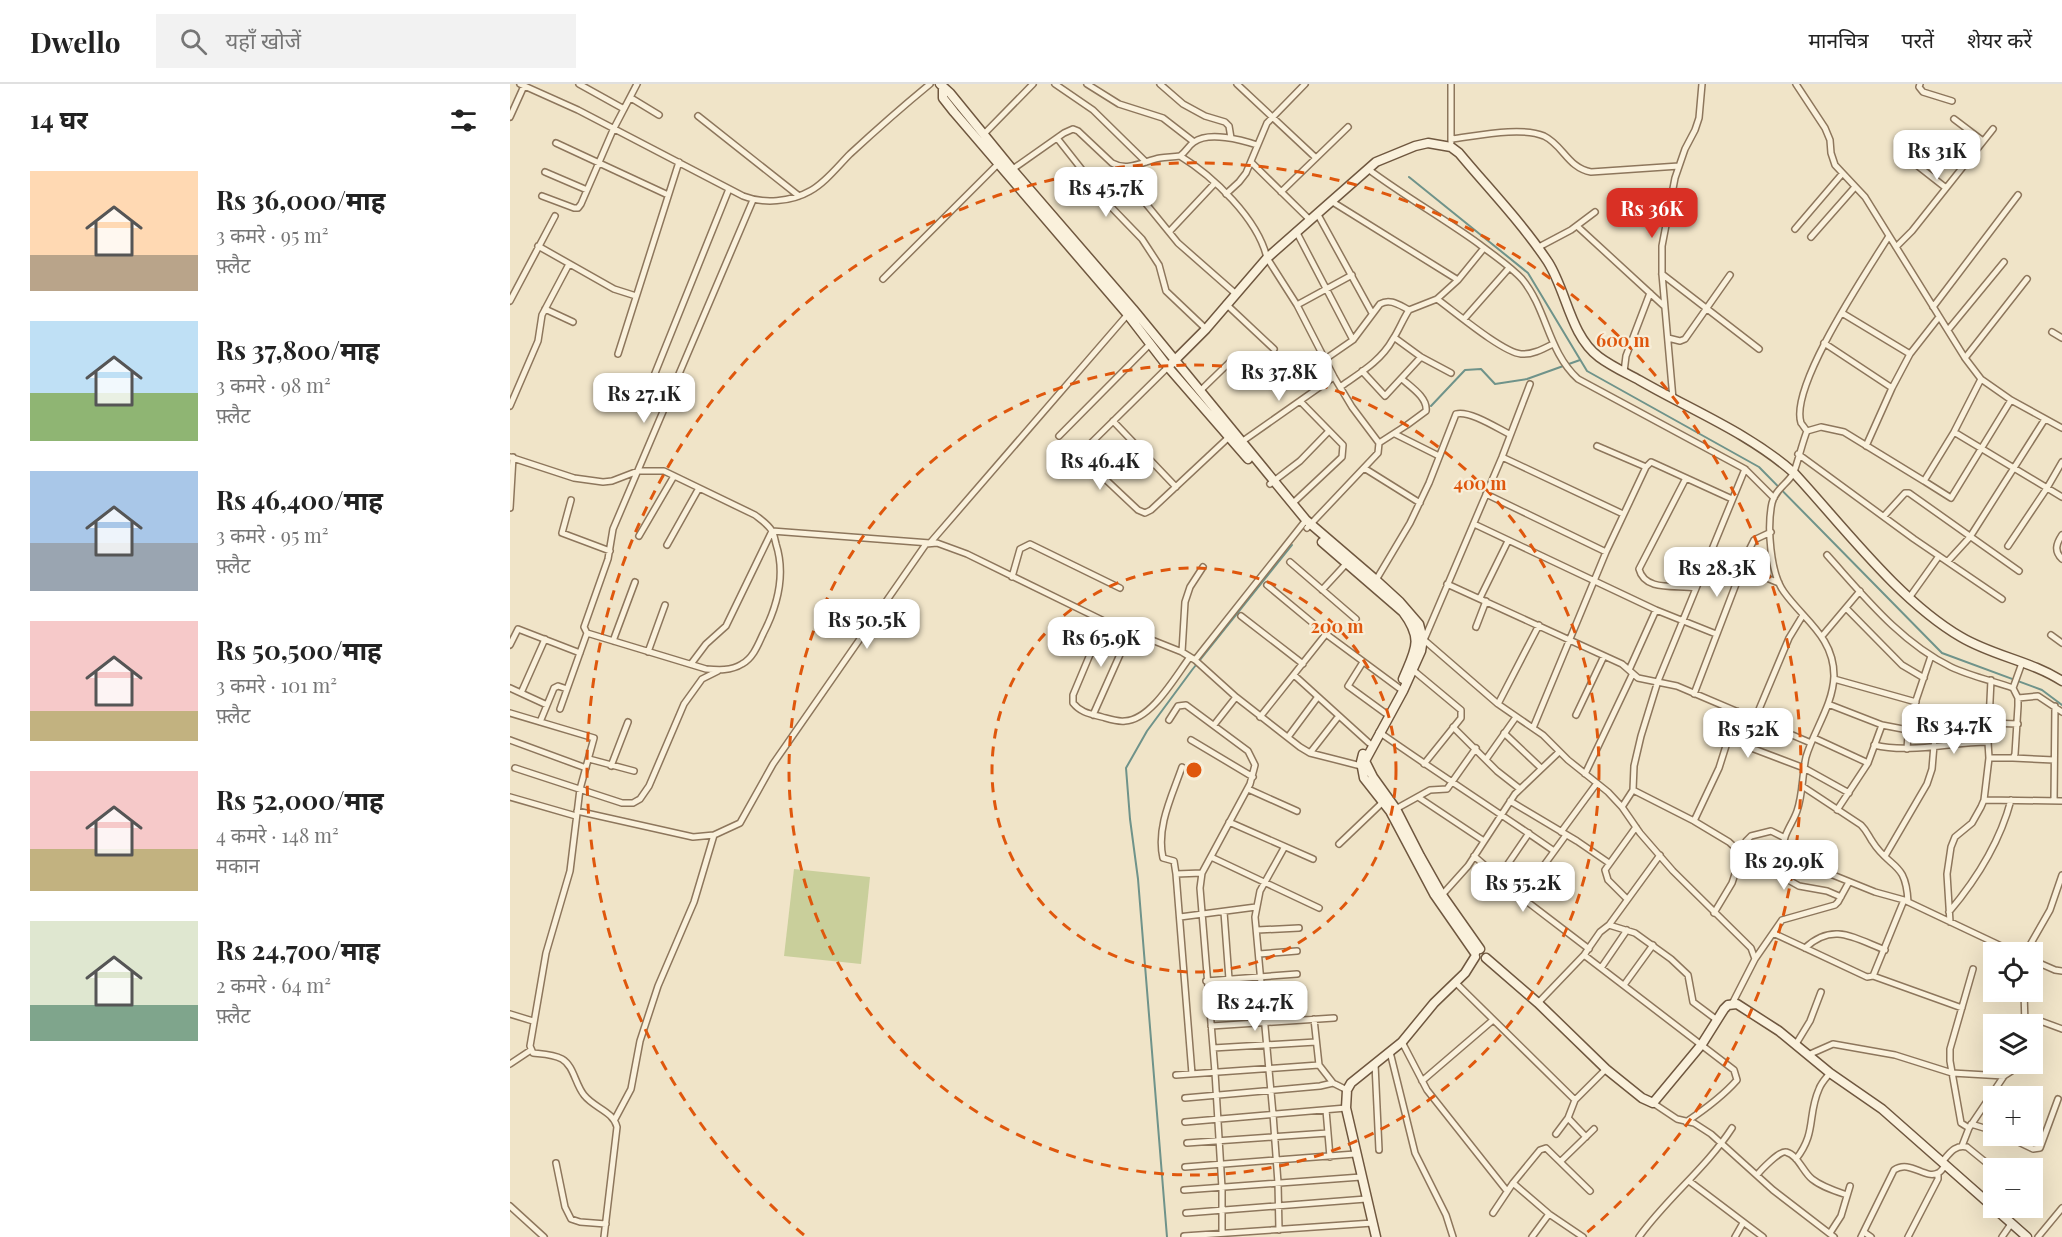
<!DOCTYPE html>
<html lang="hi">
<head>
<meta charset="utf-8">
<style>
  :root { --surface:#fff; --page:#f2f2f2; --text:#222; --muted:#767676; --line:#e0e0e0; --accent:#d93025 }
  body { margin:0; font-family:"Playfair Display","Noto Sans Devanagari",serif; background:var(--page); color:var(--text); height:100vh; display:flex; flex-direction:column; font-size:22px; white-space:nowrap }
  * { box-sizing:border-box; margin:0 }
  p { font-size:20px; color:var(--muted) }
  .icon { flex:none; width:33px; height:33px; fill:none; stroke:currentColor; stroke-width:2; stroke-linecap:round; stroke-linejoin:round }
  .map { position:relative; flex:1; overflow:hidden }
  .drawer { display:flex; flex-direction:column; background:var(--surface); width:510px }
  .drawer>* { flex:none }
  .buttons { position:absolute; left:1473px; top:858px; display:grid; gap:12px }
  .buttons a { display:grid; place-items:center; width:60px; height:60px; border-radius:0px; background:var(--surface); box-shadow:0 6px 24px #0002; font-size:30px }
  .price { position:absolute; translate:-50% -51px; padding:0 14px; border-radius:12px; background:#fff; color:#222; font-size:20px; line-height:39px; filter:drop-shadow(0 2px 3px #0008) }
  .price::after { content:''; position:absolute; left:50%; top:36px; width:18px; height:14px; margin-left:-9px; background:inherit; clip-path:polygon(0 0,100% 0,50% 100%) }
  .price.selected { background:var(--accent); color:#fff }
  ul { padding:0; list-style:none }
  li { display:flex; align-items:center; gap:18px; height:150px; padding:0 30px }
  li span { display:grid; place-items:center; flex:none; width:168px; height:120px; border-radius:0px; color:#555 }
  li>.icon { margin-inline-start:auto }
  span .icon { width:72px; height:72px; fill:#fffc; stroke-width:1 }
  li b { font-size:26px }
  h2 { display:flex; justify-content:space-between; align-items:center; height:72px; padding:0 30px; font-size:26px }
  header { display:flex; align-items:center; gap:36px; box-sizing:border-box; height:84px; padding:0 30px; background:var(--surface); border-bottom:2px solid var(--line) }
  header strong { font-size:28px }
  nav { display:flex; gap:33px; margin-inline-start:auto; font-size:21px }
  .search { width:420px; height:54px; background:var(--page); display:flex; align-items:center; gap:15px; box-sizing:border-box; padding:0 21px; border-radius:0px; color:var(--muted); font-size:22px }
  main { display:flex; flex:1; min-height:0 }
  .map>svg:first-child { display:block }
  .green { fill:#c9cf9b }
  .lines { fill:none; stroke-linecap:round; stroke-linejoin:round }
  .stream { stroke:#6f938a; stroke-width:2 }
  .street-casing { stroke:#8d765c; stroke-width:8 }
  .secondary-casing { stroke:#6f573f; stroke-width:11 }
  .street { stroke:#faf1dc; stroke-width:5 }
  .secondary { stroke:#faf1dc; stroke-width:8 }
  .ring { fill:none; stroke:#df570d; stroke-width:3; stroke-dasharray:10 8 }
  .centre { fill:#df570d; stroke:#f7eed8; stroke-width:3 }
  .ring-label { font-size:18px; text-anchor:middle; font-weight:bold; fill:#df570d; stroke:#f7eed8; stroke-width:4.5; stroke-linejoin:round; paint-order:stroke }
</style>
</head>
<body>
<header>
<strong>Dwello</strong>
<div class="search"><svg class="icon" aria-label="search" viewBox="0 0 24 24"><circle cx="10" cy="10" r="6"/><path d="M15 15l6 6"/></svg>यहाँ खोजें</div>
<nav><a>मानचित्र</a><a>परतें</a><a>शेयर करें</a></nav>
</header>
<main>
<section class="drawer">
<h2>14 घर<svg class="icon" aria-label="filters" viewBox="0 0 24 24"><path d="M4 7h16M4 17h16"/><circle cx="9" cy="7" r="2"/><circle cx="15" cy="17" r="2"/></svg></h2>
<ul>
<li><span style="background:linear-gradient(#ffd9b3 70%,#b9a48a 0)"><svg class="icon" aria-label="home" viewBox="0 0 24 24"><path d="M3 11l9-7 9 7M6 9v11h12V9"/></svg></span><div><b>Rs 36,000/माह</b><p>3 कमरे · 95 m²</p><p>फ़्लैट</p></div></li>
<li><span style="background:linear-gradient(#bfe0f5 60%,#8fb573 0)"><svg class="icon" aria-label="home" viewBox="0 0 24 24"><path d="M3 11l9-7 9 7M6 9v11h12V9"/></svg></span><div><b>Rs 37,800/माह</b><p>3 कमरे · 98 m²</p><p>फ़्लैट</p></div></li>
<li><span style="background:linear-gradient(#a9c7e8 60%,#9aa5b1 0)"><svg class="icon" aria-label="home" viewBox="0 0 24 24"><path d="M3 11l9-7 9 7M6 9v11h12V9"/></svg></span><div><b>Rs 46,400/माह</b><p>3 कमरे · 95 m²</p><p>फ़्लैट</p></div></li>
<li><span style="background:linear-gradient(#f6c9c9 75%,#c2b280 0)"><svg class="icon" aria-label="home" viewBox="0 0 24 24"><path d="M3 11l9-7 9 7M6 9v11h12V9"/></svg></span><div><b>Rs 50,500/माह</b><p>3 कमरे · 101 m²</p><p>फ़्लैट</p></div></li>
<li><span style="background:linear-gradient(#f6c9c9 65%,#c2b280 0)"><svg class="icon" aria-label="home" viewBox="0 0 24 24"><path d="M3 11l9-7 9 7M6 9v11h12V9"/></svg></span><div><b>Rs 52,000/माह</b><p>4 कमरे · 148 m²</p><p>मकान</p></div></li>
<li><span style="background:linear-gradient(#dfe7d0 70%,#7fa58c 0)"><svg class="icon" aria-label="home" viewBox="0 0 24 24"><path d="M3 11l9-7 9 7M6 9v11h12V9"/></svg></span><div><b>Rs 24,700/माह</b><p>2 कमरे · 64 m²</p><p>फ़्लैट</p></div></li>
</ul>
</section>
<div class="map">
<svg width="1552" height="1153" viewBox="0 0 1552 1153">
  <rect width="100%" height="100%" fill="#f0e4c8"/>
  <path class="green" d="M284 785 360 793 351 880 274 872Z"/>
  <g class="lines">
    <path class="stream" d="M899 93 1018 189 1077 287 1249 383 1432 569 1532 606 1552 621
      M921 322 955 286 971 285 985 300 1017 295 1070 276
      M657 1153 628 795 620 735 616 684 637 647 682 586 782 461"/>
    <g class="street-casing">
      <path id="street" d="M10 0 68 26 233 112C253 120 281 118 300 107 315 99 328 82 340 70 366 46 392 23 420 0
        M69 0 114 25
        M545 0 583 26 636 78
        M577 0 609 20 653 34 684 58
        M650 0 673 20 695 32 715 38 719 42 721 54
        M727 0 806 74
        M941 0V58
        M1286 0 1315 44 1320 56 1321 69 1325 81 1355 113 1455 274 1471 295 1501 316 1552 344
        M1410 0 1409 3 1413 8 1442 17
        M121 14 149 31
        M188 32 289 112
        M0 33 14 2
        M1444 35 1473 57
        M473 51 523 0
        M547 54 603 125 632 155 649 181 656 207 696 245
        M941 55C966 52 1011 42 1034 52 1053 61 1058 84 1081 88L1169 82
        M46 59 158 111
        M1426 61 1454 82
        M670 72C703 92 748 135 757 174L787 221 824 293 842 323 869 359 868 369 797 444
        M741 78 799 135
        M608 82 624 105 668 159 726 210
        M1408 82 1436 104
        M858 85C894 112 933 134 969 160 983 171 1000 182 1012 195 1037 225 1038 268 1068 295L1235 385 1264 414
        M500 87 554 49 563 45 568 47 602 79C618 88 634 77 650 74 657 73 663 73 670 72 676 68 678 62 684 58 699 47 732 56 747 61
        M35 88 77 106
        M771 108 838 43
        M716 110 729 98 736 89 757 39 795 0
        M32 112 64 124H68L71 120 103 46 127 0
        M821 117 948 196
        M807 129 862 229
        M1067 142 1154 222
        M1285 145 1332 90
        M786 147 843 256
        M659 148 705 99
        M1301 153 1345 103
        M28 162 104 205 126 212
        M1386 163 1402 147 1483 45
        M1027 164 1061 146 1085 128
        M1152 190 1249 265
        M373 195 488 80
        M927 215C945 228 992 268 1011 270 1022 271 1033 265 1043 260
        M0 217 45 132
        M716 220 764 265
        M787 221 842 191
        M1423 223 1508 111
        M35 225 63 238
        M1332 229 1400 270
        M954 235 999 184
        M1438 246 1494 178
        M1542 248 1552 254
        M885 254 911 273 941 289
        M1158 254 1170 257 1175 255 1220 191
        M1314 259 1382 304
        M108 270 169 78
        M1455 274 1517 195
        M814 276 843 256 870 220C880 214 889 221 899 226
        M658 283 576 364 573 370 576 377 628 426 635 429 641 426 719 353
        M852 287 875 312 911 273
        M1114 288 1116 272 1140 209
        M1471 295 1444 348 1414 397 1334 348 1311 343 1297 347C1293 356 1286 385 1283 390 1276 401 1265 406 1262 419 1257 442 1260 489 1274 508 1294 536 1324 553 1324 592 1323 621 1304 646 1296 673 1292 691 1293 710 1287 727 1282 741 1273 750 1273 765L1280 772 1313 787 1365 808 1394 816 1504 868
        M830 303C850 289 871 277 883 255 889 246 893 235 899 226L927 215 948 196 974 164
        M690 307 726 272
        M1163 315 1152 190V162L1165 94 1175 65 1185 46 1189 34 1192 0
        M0 322 28 257 32 231 59 180
        M131 324 219 105
        M603 337 666 403
        M1297 347C1296 346 1292 340 1291 339 1279 302 1358 186 1379 152
        M1444 348 1552 413
        M885 350 929 372
        M549 352 641 259
        M730 359 824 293
        M869 359 897 341 916 327C918 314 901 303 892 295
        M1356 362 1382 304 1400 270 1429 233
        M1288 370 1404 455 1492 515
        M0 373 64 394 93 398 102 397 128 387H154L245 431C250 435 258 440 262 447 264 450 265 456 266 460 276 491 268 521 253 550 248 561 243 574 232 580 221 587 208 586 196 585L77 549 74 543 98 475 103 445 243 116
        M992 373 1113 430
        M1136 383 1141 378 1222 415
        M854 384 910 419
        M1176 394 1129 485C1135 509 1169 500 1186 504
        M1414 397 1441 414 1501 316
        M760 400 790 377 819 347
        M976 410 1096 468
        M61 416 52 449 100 467
        M782 420 832 373 833 361 790 317
        M0 424 3 373
        M1374 432 1395 409H1399L1509 487
        M964 440 1146 526 1206 550
        M1552 451C1546 460 1544 467 1552 475
        M129 452 164 392
        M157 461 189 404
        M1498 462 1537 404 1552 378
        M1317 471C1354 512 1390 558 1441 583 1460 592 1483 597 1503 604
        M1438 477 1460 453 1535 335
        M780 478 846 535
        M1232 484 1269 499
        M502 493 510 465 520 460 610 504
        M866 496 900 439 919 399 946 330C959 326 987 344 999 350
        M937 500 1112 580 1128 594 1167 602 1301 659
        M812 506 836 480
        M970 514 998 457
        M1399 514 1429 472
        M1336 524 1392 581 1414 594
        M731 532 793 580
        M594 537 563 611V619C571 629 581 630 592 633 599 635 607 638 615 637 641 636 665 593 680 573
        M966 543 976 517
        M816 550 889 604
        M1313 551 1350 507
        M1541 551 1552 559
        M913 555 988 620 1033 651 1058 676 1098 708 1112 723 1130 749 1163 787 1241 864 1245 875 1222 920
        M914 556 992 373 1020 300
        M103 557 125 498
        M0 561 8 545 70 569
        M138 568 155 521
        M672 568 675 518 680 503 693 483
        M685 576 796 436
        M853 578 838 602 875 629
        M181 580 196 560 216 542 262 447 420 459 618 230
        M903 586 951 626V634L914 680
        M1119 586 1146 526
        M784 591 859 659
        M1324 595 1406 618
        M0 604 37 621
        M11 609 35 555
        M1184 610 1239 466 1244 456 1261 448
        M1508 614 1528 612 1552 628
        M988 620 1029 541
        M1318 620 1372 641 1398 646
        M50 625 77 549
        M0 629 84 654 70 705 60 787 36 869 20 962 23 969C33 970 43 970 52 975 64 982 65 1000 74 1011 84 1024 103 1027 107 1043L94 1153
        M583 631 620 548
        M1066 631 1094 572
        M750 633 816 550 757 501
        M1241 633 1234 651V659L1236 662 1294 684 1339 709
        M1245 635 1279 554 1293 531
        M659 636 668 622 676 621 738 667 745 681 740 700 692 789 690 804 705 988 712 1104V1149
        M30 638 44 604 48 602 57 605
        M1479 639 1508 640
        M704 641 726 613
        M943 643 987 687 1010 705
        M1023 644 1096 468 1136 383 1087 362
        M869 648C927 689 987 727 1044 767
        M994 649 1031 684
        M778 653 807 614
        M1304 654 1358 679
        M0 656 76 684
        M681 656 743 693
        M1364 661C1401 670 1440 658 1478 658
        M1397 665 1399 637 1421 572
        M800 669 828 633
        M977 674 1006 633
        M1479 674 1478 658 1481 596
        M1503 674 1544 676
        M79 675 124 687
        M101 682 118 638
        M5 684 112 719H123L130 715 139 702 174 620 192 595 208 587
        M1075 690 1122 591
        M1292 702 1351 741C1357 747 1358 751 1362 757 1380 786 1396 776 1398 818
        M738 705 787 727
        M1123 706 1184 737 1219 758 1232 770 1289 802 1317 807 1331 813
        M0 713 66 732
        M908 713 974 757
        M1474 716 1552 717
        M1000 717 1067 757 1099 779
        M1544 717 1545 622
        M1112 723 1123 706 1124 682 1131 652 1148 597 1235 385
        M884 726 920 706 937 705 966 664
        M1327 726 1358 679 1372 641
        M67 727 183 753 204 751 230 739 263 680 416 460 427 459 457 470 594 537 672 568 685 576 726 613 790 663 800 669 851 682
        M1184 737 1209 684 1227 627
        M719 738 803 775
        M1051 748 1087 699
        M829 760 874 717
        M964 772 1011 813 1079 865
        M1375 772 1417 700 1422 685 1424 661
        M701 773 809 824
        M666 790 664 777 653 774C646 743 662 712 672 683
        M989 793 1019 749
        M932 811 958 782 1005 710 1049 668
        M1011 813 1056 751
        M1117 815 1098 796 1095 786 1126 743
        M714 828 719 895
        M1439 828C1466 796 1490 758 1501 716
        M1204 829 1222 799 1236 757 1241 752 1261 747 1273 753
        M670 833 746 823
        M1440 838 1437 790 1441 763 1445 753 1462 739 1471 723 1474 716 1479 674H1503L1505 670 1508 622V614L1503 604 1512 579
        M1099 841 1125 849 1161 875 1178 891 1183 918 1207 936
        M747 846 789 844
        M1263 849 1357 893 1363 892 1394 816
        M1295 864C1323 838 1344 854 1375 866
        M1516 868 1540 826 1552 791
        M749 870 787 867
        M1074 871 1224 986 1227 996C1212 1013 1194 1026 1176 1038
        M1245 875 1272 836 1325 821 1328 818 1339 798
        M1522 876 1545 886 1552 887
        M1091 884 1117 846
        M1463 885 1440 965V977L1451 1039 1459 1044 1494 992 1508 983V980
        M1363 892 1452 924
        M696 897 787 890
        M945 898 1065 1016 1096 985
        M1114 901 1143 861
        M1514 908 1515 940
        M698 918 789 912
        M1028 919 1074 871 1090 848 1099 841 1150 771
        M0 930 23 937
        M804 935 809 981
        M1521 940 1525 935 1552 945
        M701 942 824 934
        M892 958 917 1006 997 1107
        M1286 960 1300 937 1311 908
        M703 964 806 958
        M880 968 905 1069 936 1131 943 1153
        M1298 971 1323 960 1385 971 1442 989 1494 992
        M0 980 21 966
        M865 980 869 1066
        M682 990 666 790 692 789
        M666 991 809 981 823 999 837 1006
        M912 997 983 936
        M675 1014 810 1002 823 999
        M1065 1016 1058 1034 1076 1053
        M1143 1019 1167 1035 1184 1039 1201 1050 1263 1106 1324 1153
        M816 1026 820 1073
        M105 1035 121 1005 130 957 148 902 184 818 204 751
        M675 1038 836 1024
        M1461 1040 1484 1047
        M1046 1050 1058 1034
        M1496 1052 1523 1065 1530 1064 1548 1015
        M677 1059 818 1049
        M1452 1062 1459 1044
        M1286 1075C1307 1048 1297 1032 1309 1005 1311 999 1316 994 1320 989
        M1051 1077 1084 1045
        M1432 1078C1439 1070 1445 1060 1457 1063L1484 1085
        M46 1079 55 1123 61 1135 70 1138 96 1140
        M675 1083 845 1070
        M1247 1091C1251 1086 1270 1066 1276 1068 1288 1071 1293 1088 1302 1095 1312 1103 1325 1107 1337 1111
        M1179 1097 1253 1153
        M1003 1099 1039 1130 1073 1153
        M674 1106 851 1093
        M1522 1111 1524 1112
        M0 1122 34 1153
        M676 1129 856 1115
        M983 1129 1003 1099 1030 1066 1036 1064 1080 1107
        M769 1146 768 1099 763 1030 745 833 750 807 774 764
        M1354 1148 1361 1153
        M1320 1149 1331 1132 1340 1102
        M674 1152 863 1139
        M1022 1153 1039 1130
        M1129 1153C1157 1114 1196 1084 1222 1044
        M1225 1153 1233 1139
        M1351 1153 1384 1086C1400 1075 1415 1096 1428 1089 1431 1088 1433 1084 1435 1082
        M1398 1153 1428 1095V1089
        M1492 1153 1501 1140
        M1528 1153 1552 1124"/>
    </g>
    <g class="secondary-casing">
      <path id="secondary" d="M430 0 440 9 502 85 623 225 796 436 866 496 890 518 909 540 913 555 911 567 893 607 855 677 863 693 886 725 910 772 932 811 970 865
        M433 4V14L444 28 618 231 658 283 738 375
        M658 283 696 245 757 174 866 78 905 62 918 59 941 63 949 69C979 105 1012 139 1038 178 1057 208 1060 251 1089 273 1101 282 1116 289 1129 296 1181 326 1239 349 1284 389 1333 442 1389 517 1451 553 1483 572 1521 577 1552 597
        M812 458 893 528C914 556 905 566 893 595
        M853 670 851 678 854 694 880 727 924 810 965 869
        M976 874 1028 919 1096 985 1132 1014 1143 1019 1192 960 1214 925 1218 921 1227 920 1269 947 1320 989 1372 1025 1517 1153
        M866 1153 836 1024 837 1006 841 999 892 958 924 919 955 889 965 873"/>
    </g>
    <use href="#street" class="street"/>
    <use href="#secondary" class="secondary"/>
  </g>
  <g class="ring">
    <circle cx="684" cy="686" r="202"/>
    <circle cx="684" cy="686" r="405"/>
    <path d="M294 1151A607 607 0 1 1 1074 1151"/>
  </g>
  <circle cx="684" cy="686" r="9" class="centre"/>
  <g class="ring-label">
    <text x="1113" y="263">600 m</text>
    <text x="970" y="406">400 m</text>
    <text x="827" y="549">200 m</text>
  </g>
</svg>
<div class="buttons">
<a><svg class="icon" aria-label="locate" viewBox="0 0 24 24"><circle cx="12" cy="12" r="6"/><path d="M12 2v4M12 18v4M2 12h4M18 12h4"/></svg></a>
<a><svg class="icon" aria-label="layers" viewBox="0 0 24 24"><path d="M12 4l9 5-9 5-9-5zM3 14l9 5 9-5"/></svg></a>
<a>+</a>
<a>−</a>
</div>
<b class="price" style="left:1427px;top:97px">Rs 31K</b>
<b class="price" style="left:596px;top:134px">Rs 45.7K</b>
<b class="price selected" style="left:1142px;top:155px">Rs 36K</b>
<b class="price" style="left:769px;top:318px">Rs 37.8K</b>
<b class="price" style="left:134px;top:340px">Rs 27.1K</b>
<b class="price" style="left:590px;top:407px">Rs 46.4K</b>
<b class="price" style="left:1207px;top:514px">Rs 28.3K</b>
<b class="price" style="left:357px;top:566px">Rs 50.5K</b>
<b class="price" style="left:591px;top:584px">Rs 65.9K</b>
<b class="price" style="left:1444px;top:671px">Rs 34.7K</b>
<b class="price" style="left:1238px;top:675px">Rs 52K</b>
<b class="price" style="left:1274px;top:807px">Rs 29.9K</b>
<b class="price" style="left:1013px;top:829px">Rs 55.2K</b>
<b class="price" style="left:745px;top:948px">Rs 24.7K</b>
</div>
</main>
</body>
</html>
